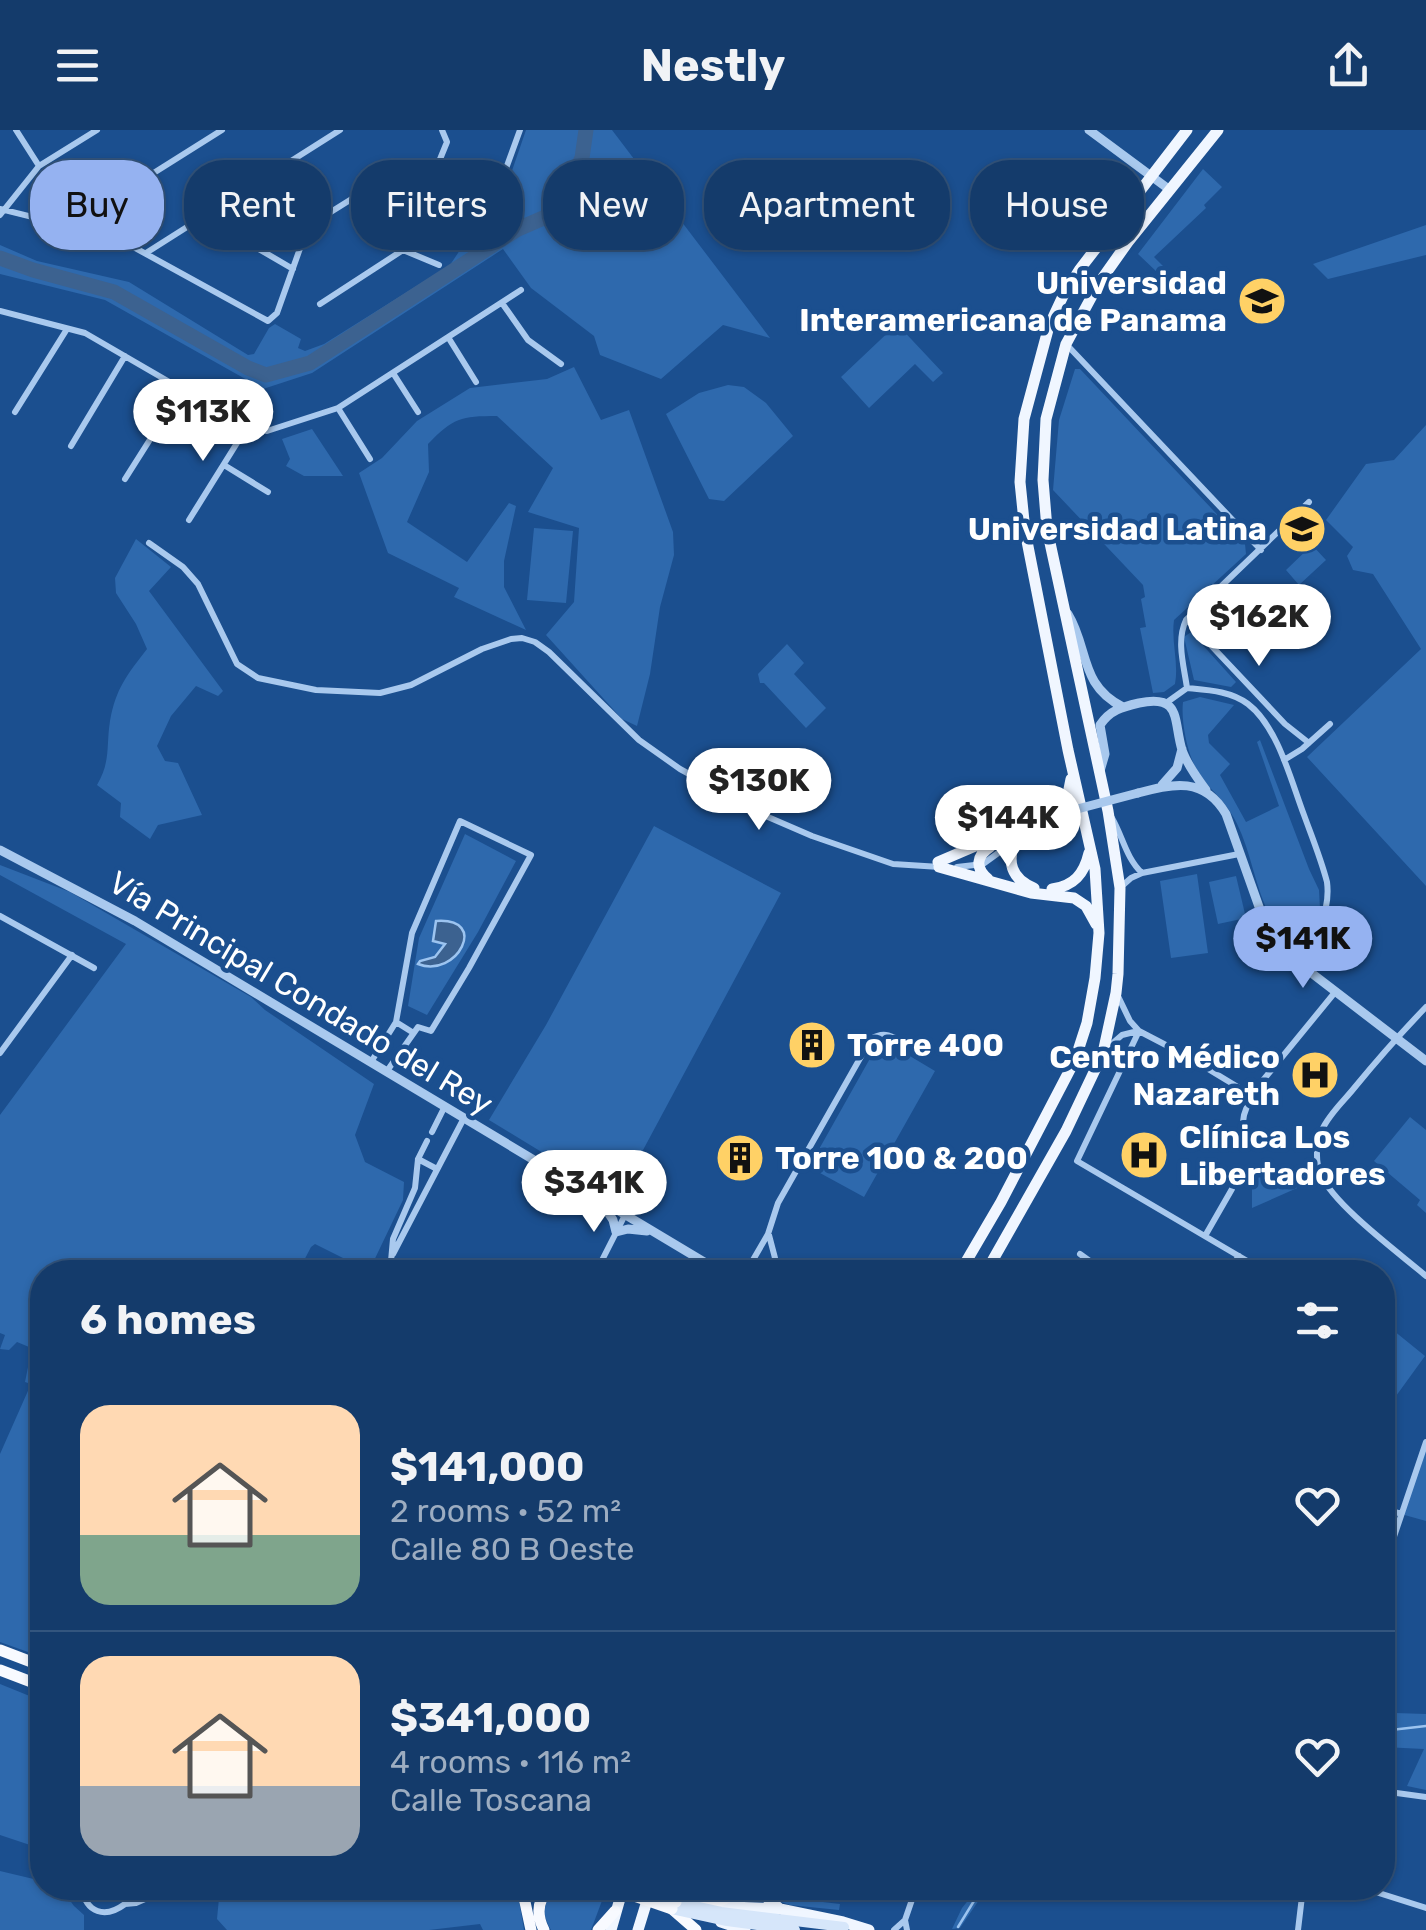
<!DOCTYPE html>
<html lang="en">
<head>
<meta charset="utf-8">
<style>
  :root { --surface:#143b6b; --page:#214673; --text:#f1f3f6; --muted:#9dadc1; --line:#33557e; --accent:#95b2f1 }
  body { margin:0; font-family:Rubik,sans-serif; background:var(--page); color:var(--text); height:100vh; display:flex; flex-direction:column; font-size:38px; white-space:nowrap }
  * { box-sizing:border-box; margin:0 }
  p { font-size:32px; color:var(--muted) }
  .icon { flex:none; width:55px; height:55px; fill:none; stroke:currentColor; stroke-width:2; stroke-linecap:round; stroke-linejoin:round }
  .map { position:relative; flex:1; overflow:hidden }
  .side { position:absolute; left:30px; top:1130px; width:1365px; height:640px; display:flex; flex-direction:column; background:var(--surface); border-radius:40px; box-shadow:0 2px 8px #0004,0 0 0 2px var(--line) }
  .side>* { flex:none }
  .hud { position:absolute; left:30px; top:30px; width:1368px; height:90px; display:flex; gap:20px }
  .price { position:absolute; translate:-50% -85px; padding:0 22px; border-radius:35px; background:#fff; color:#222; font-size:32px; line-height:65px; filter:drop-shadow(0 2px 5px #0008) }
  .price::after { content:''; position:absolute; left:50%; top:60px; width:30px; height:22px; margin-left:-15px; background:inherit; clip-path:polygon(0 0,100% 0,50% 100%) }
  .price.active { background:var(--accent); color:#111 }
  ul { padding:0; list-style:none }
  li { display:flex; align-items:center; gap:30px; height:250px; padding:0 50px }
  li+li { border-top:2px solid var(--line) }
  li span { display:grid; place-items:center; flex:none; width:280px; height:200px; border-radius:30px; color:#555 }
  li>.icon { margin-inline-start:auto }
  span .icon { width:120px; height:120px; fill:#fffc; stroke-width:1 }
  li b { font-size:42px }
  h2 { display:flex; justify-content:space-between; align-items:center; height:120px; padding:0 50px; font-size:42px }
  .chip { padding:0 35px; border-radius:40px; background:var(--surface); box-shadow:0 2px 8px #0004,0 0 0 2px var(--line); font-size:35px; line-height:90px }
  .chip.active { background:var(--accent); color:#111 }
  header { display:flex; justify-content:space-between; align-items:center; height:130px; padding:0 50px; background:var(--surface); font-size:45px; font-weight:700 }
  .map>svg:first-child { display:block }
  .green { fill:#2e69ad }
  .water { fill:#3c6290; stroke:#9cc4f0; stroke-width:2.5 }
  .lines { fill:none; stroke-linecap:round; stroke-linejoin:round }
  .stream { stroke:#9cc4f0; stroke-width:2.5 }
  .river { stroke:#3c6290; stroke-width:15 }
  .minor { stroke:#a9c9ee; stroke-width:6 }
  .tertiary { stroke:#a9c9ee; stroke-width:9 }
  .primary { stroke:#f0f6ff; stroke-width:11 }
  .trunk { stroke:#f8faff; stroke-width:11 }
  .tertiary-bridge { stroke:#a9c9ee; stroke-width:9 }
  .secondary-bridge { stroke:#d6e6fa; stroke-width:10 }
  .trunk-bridge { stroke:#f8faff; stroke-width:11 }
  .labels { text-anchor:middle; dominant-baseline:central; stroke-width:9; stroke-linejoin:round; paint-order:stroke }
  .poi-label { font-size:32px; font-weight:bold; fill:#fff; stroke:#1b4f8f; text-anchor:end }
  .street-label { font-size:32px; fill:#fff; stroke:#1b4f8f }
</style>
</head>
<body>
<header><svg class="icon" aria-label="menu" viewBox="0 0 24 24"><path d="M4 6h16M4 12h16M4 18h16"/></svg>Nestly<svg class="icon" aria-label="share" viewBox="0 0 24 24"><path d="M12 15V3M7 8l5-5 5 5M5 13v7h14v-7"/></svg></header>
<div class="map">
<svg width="1426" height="1800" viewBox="0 0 1426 1800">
  <rect width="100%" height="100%" fill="#1b4f8f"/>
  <path class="green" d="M526 0H612L770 208 723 195 661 249 600 225 594 206 531 158 503 119 312 243 263 259 105 170 0 144V115L37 131 129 152 248 225 254 224 269 198 275 194 301 209 298 218 305 221 324 214 450 135 466 111 475 87 493 96Z
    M1203 39 1222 57 1204 75 1206 78 1154 127 1164 137 1158 143 1138 124Z
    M1426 95V125L1328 149 1313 134Z
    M897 194 943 243 933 252 915 234 869 278 841 247Z
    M574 237 601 290 629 280 673 402 674 425 660 477 650 544 637 596 622 589 546 505 574 472 579 398 528 382 553 338 497 286C461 286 453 288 428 314L429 342 407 392 467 432 509 373 516 376 504 431V457L526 500 454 467 459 458 388 423 359 343 382 328 417 291 470 258 547 249Z
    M1075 239H1080L1245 414 1246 424 1174 490C1171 512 1179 533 1175 554L1164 562 1153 563 1140 498 1146 497 1141 469 1145 467 1143 455 1053 360 1059 290Z
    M728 255 744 257 766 273 793 306 724 371 709 369 666 284 699 263Z
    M1426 295V756L1307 627 1421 519 1373 444 1353 440 1347 426 1353 417 1326 390 1366 334 1394 330Z
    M312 299 343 346H304L286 336 290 329 282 309Z
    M534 398 573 401 566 473 527 470Z
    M136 409 171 437 149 461 223 561 218 566 196 556 171 586 157 616 165 631 178 633 202 685 158 695 150 709 120 687 121 673 97 655C111 631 106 616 110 591 116 558 127 545 147 519L136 494 116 463 115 448Z
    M1312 415 1326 430 1299 455 1286 440Z
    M1191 502 1236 552 1231 557 1194 550 1184 507Z
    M787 514 804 533 794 544 826 578 806 598 764 553H760L758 544Z
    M1200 567 1234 575 1208 605 1209 613 1230 634 1220 645 1246 692 1279 676 1257 612 1260 610 1309 739 1319 760 1320 779 1315 800 1300 825C1288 811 1276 799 1268 782 1254 752 1250 717 1234 688 1223 667 1202 654 1193 632 1186 616 1181 589 1183 572Z
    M654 696 781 763 628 1048 615 1046 609 1054H594L489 990 546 895Z
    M465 704 516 731 478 802 427 885 408 876 419 808Z
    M0 735 70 762 251 867 265 880 374 954 355 1005 365 1032 404 1052 403 1070 369 1141 315 1114 311 1117 298 1142H42V1527L0 1512V1324L31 1254 25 1252 31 1222 29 1217 17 1212 9 1220 0 1219 5 1205 0 1203V985L126 814 0 745Z
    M1197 744 1208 823 1171 828 1160 751Z
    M1236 746 1246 788 1218 794 1209 752Z
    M883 913 893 916 935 941 864 1067 809 1037 877 916Z
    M1410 987 1426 1000V1083L1417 1075 1420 1070 1374 1031Z
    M1308 1035 1313 1051 1252 1078V1046Z
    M1383 1192 1425 1226 1383 1284Z
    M1426 1312V1391L1401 1384Z
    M0 1554 42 1571V1719L0 1705Z
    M1395 1583 1426 1584V1660L1407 1656 1424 1619 1383 1617V1590L1394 1586Z
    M0 1741 42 1751V1758H61L74 1776 84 1785V1800H0Z
    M249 1758H512L519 1770 524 1800H483L480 1794 429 1800H227L217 1789 219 1768Z
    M666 1758H732C714 1772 684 1768 666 1758Z
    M764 1758H772L775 1765 780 1767 840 1774 839 1780 790 1775 778 1771Z
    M978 1758H993L979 1770 960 1798 952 1799 962 1778Z
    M563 1759 590 1763 603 1768 591 1800H551C540 1782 543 1767 563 1759Z"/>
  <path class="water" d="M436 791C490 787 457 849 418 834L420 831 435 827 445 814 433 811Z"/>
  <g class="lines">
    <path class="stream" d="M1382 1601 1426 1596
      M958 1797 977 1766 986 1758"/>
    <path class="river" d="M0 128 33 140 114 162 248 238 266 245 310 233 518 99 557 82 582 28 586 0"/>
    <path class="minor" d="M16 0 39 36
      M263 49 303 110
      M0 79 117 108 268 191 277 183 303 110 310 98 318 90 382 50H392L489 85 520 0
      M0 85 39 36 97 0
      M71 95 222 0
      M240 108 293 139
      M403 120 439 135
      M146 123 340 0
      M502 173 528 210 561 234
      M320 174 403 120 447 12 442 0
      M0 181 85 203 247 297 267 301 338 278 521 160
      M448 207 476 252
      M1067 215 1261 420
      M393 243 418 282
      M338 278 370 329
      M15 282 67 199
      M71 316 125 226
      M224 335 268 362
      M125 349 182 259
      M189 390 247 297
      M149 413 183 437 198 454 237 534 258 548 316 560 380 563 411 555 482 519 511 509 522 508 535 512 549 522 639 610 680 639 768 687 812 706 893 734 940 737
      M1187 490 1285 594 1309 613
      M1187 558C1184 536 1176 511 1186 490L1309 372
      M1166 573 1187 558C1208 560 1231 561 1248 574 1278 597 1291 651 1304 685 1312 707 1321 729 1327 752 1331 783 1315 807 1298 831
      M1284 630 1302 619 1330 594
      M1112 688C1123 707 1126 728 1142 743
      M957 737 983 734 1012 713
      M1122 756 1131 748 1142 743 1239 724
      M0 786 94 838
      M1117 864 1130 891 1139 901 1185 925 1251 965
      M1426 877C1401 903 1378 929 1355 957 1344 971 1329 984 1322 1000 1316 1013 1315 1032 1321 1045 1335 1076 1398 1122 1426 1146
      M396 892 412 902
      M1139 901 1077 1031 1266 1142
      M1106 919 1122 905 1138 901
      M0 923 72 825
      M371 932 396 892 412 803 460 691 531 725 469 838 431 901 418 897 387 941
      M432 1002 445 976
      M1241 1006 1244 985 1251 965 1336 861
      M418 1029 437 1039
      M1205 1106 1232 1059
      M393 1124 464 988
      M1080 1124 1105 1142
      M466 1134 484 1142
      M390 1142 393 1109 415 1058 418 1029 427 1011
      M596 1142 625 1085
      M746 1142 768 1104 778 1073 871 909C884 901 891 906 904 912
      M768 1142 775 1128 769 1105
      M1227 1142 1239 1126
      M1382 1377 1401 1384
      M1382 1442 1426 1312
      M1382 1661 1426 1667
      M82 1758C86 1783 105 1789 125 1774L128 1758
      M1363 1758 1426 1778
      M125 1774 136 1773 170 1758
      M894 1800 904 1791
      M907 1800 905 1790 916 1758
      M1298 1800 1303 1758"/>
    <path class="tertiary" d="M1089 0 1170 60
      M1068 484C1089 518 1079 555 1123 577
      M1100 641 1105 624 1100 595C1110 580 1122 577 1139 573 1182 564 1173 590 1182 620 1187 634 1197 648 1206 660
      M1162 655 1177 638 1182 619
      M1138 663C1174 653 1204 647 1226 684L1263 788 1278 811 1301 835 1426 931
      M990 717 1066 682
      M0 720 135 791 721 1142
      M602 1073 613 1090 616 1102 628 1099 647 1101"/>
    <path class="primary" d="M1016 709C1006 731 1011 749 1034 758
      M938 732 994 708 1055 677 1068 664 1071 649
      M939 737 1031 763 1074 768 1086 776 1096 794
      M988 749C975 738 976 726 990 717
      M1052 759C1074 756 1084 744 1089 723
      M960 1142 1001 1072 1075 930 1087 893 1095 848 1099 803 1095 739 1068 620 1025 401 1020 352 1024 289 1049 196 1063 166 1080 139 1187 0
      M986 1142 1066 1001 1103 923 1116 863 1118 844 1120 758 1108 681 1047 399 1043 350 1046 289 1066 214 1099 153 1128 112 1218 0
      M760 1758 767 1768 780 1779 843 1792 869 1800
      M611 1800 623 1758
      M638 1800 650 1761
      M745 1800 721 1792 722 1780 730 1777 780 1779"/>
    <path class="trunk" d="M0 1520 42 1536
      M0 1540 42 1556
      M520 1758 525 1772 531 1800
      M689 1772C709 1773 726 1774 740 1758
      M672 1779 696 1800
      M544 1800C536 1784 537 1770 550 1758
      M598 1800 615 1781"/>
    <path class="tertiary-bridge" d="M1066 682 1138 663"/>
    <path class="secondary-bridge" d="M676 1772 721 1782 844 1797
      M672 1779 727 1791 795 1800"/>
    <path class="trunk-bridge" d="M611 1758 672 1779
      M638 1758 676 1772"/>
  </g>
  <defs>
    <g id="university-disc" transform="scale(2.5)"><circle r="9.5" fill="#ffd166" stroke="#1b4f8f"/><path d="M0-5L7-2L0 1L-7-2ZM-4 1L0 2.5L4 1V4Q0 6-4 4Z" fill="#111"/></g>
    <g id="building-disc" transform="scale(2.5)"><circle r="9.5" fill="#ffd166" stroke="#1b4f8f"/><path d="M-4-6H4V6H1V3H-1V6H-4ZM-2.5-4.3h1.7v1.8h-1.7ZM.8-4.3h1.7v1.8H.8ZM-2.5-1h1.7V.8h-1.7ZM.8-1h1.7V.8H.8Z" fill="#111"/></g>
    <g id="hospital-disc" transform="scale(2.5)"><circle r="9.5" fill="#ffd166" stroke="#1b4f8f"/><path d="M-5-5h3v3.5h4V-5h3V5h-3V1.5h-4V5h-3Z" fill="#111"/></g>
  </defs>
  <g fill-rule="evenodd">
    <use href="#university-disc" x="1262" y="171"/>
    <use href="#university-disc" x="1302" y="399"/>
    <use href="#building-disc" x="812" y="915"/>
    <use href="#hospital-disc" x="1315" y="945"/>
    <use href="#hospital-disc" x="1144" y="1025"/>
    <use href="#building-disc" x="740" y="1028"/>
  </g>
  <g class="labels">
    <g class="poi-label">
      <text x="1227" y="153">Universidad<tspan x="1227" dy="37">Interamericana de Panama</tspan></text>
      <text x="1267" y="399">Universidad Latina</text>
      <text x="847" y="915" text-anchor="start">Torre 400</text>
      <text x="1280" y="927">Centro Médico<tspan x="1280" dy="37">Nazareth</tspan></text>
      <text x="1179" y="1007" text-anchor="start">Clínica Los<tspan x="1179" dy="37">Libertadores</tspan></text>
      <text x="775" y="1028" text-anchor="start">Torre 100 &amp; 200</text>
    </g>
    <g class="street-label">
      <text transform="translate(301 863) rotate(31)">Vía Principal Condado del Rey</text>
    </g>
  </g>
</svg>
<b class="price" style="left:203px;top:334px">$113K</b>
<b class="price" style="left:1259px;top:539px">$162K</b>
<b class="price" style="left:759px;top:703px">$130K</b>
<b class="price" style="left:1008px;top:740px">$144K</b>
<b class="price active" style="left:1303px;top:861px">$141K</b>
<b class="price" style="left:594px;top:1105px">$341K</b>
<div class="hud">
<a class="chip active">Buy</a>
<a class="chip">Rent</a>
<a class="chip">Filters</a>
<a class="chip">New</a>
<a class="chip">Apartment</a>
<a class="chip">House</a>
</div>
<section class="side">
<h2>6 homes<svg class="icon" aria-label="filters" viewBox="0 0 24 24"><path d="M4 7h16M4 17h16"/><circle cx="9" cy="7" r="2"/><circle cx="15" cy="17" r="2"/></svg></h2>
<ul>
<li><span style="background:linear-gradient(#ffd9b3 65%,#7fa58c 0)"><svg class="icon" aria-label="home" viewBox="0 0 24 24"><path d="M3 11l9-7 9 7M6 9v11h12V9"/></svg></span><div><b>$141,000</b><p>2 rooms · 52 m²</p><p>Calle 80 B Oeste</p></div><svg class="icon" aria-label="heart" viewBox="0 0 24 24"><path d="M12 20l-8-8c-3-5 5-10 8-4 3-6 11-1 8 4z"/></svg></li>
<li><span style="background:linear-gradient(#ffd9b3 65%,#9aa5b1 0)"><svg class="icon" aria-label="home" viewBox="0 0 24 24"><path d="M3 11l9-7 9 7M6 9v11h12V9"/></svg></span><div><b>$341,000</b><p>4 rooms · 116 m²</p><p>Calle Toscana</p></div><svg class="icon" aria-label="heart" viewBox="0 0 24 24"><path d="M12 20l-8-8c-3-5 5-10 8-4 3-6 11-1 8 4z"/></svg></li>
</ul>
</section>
</div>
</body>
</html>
